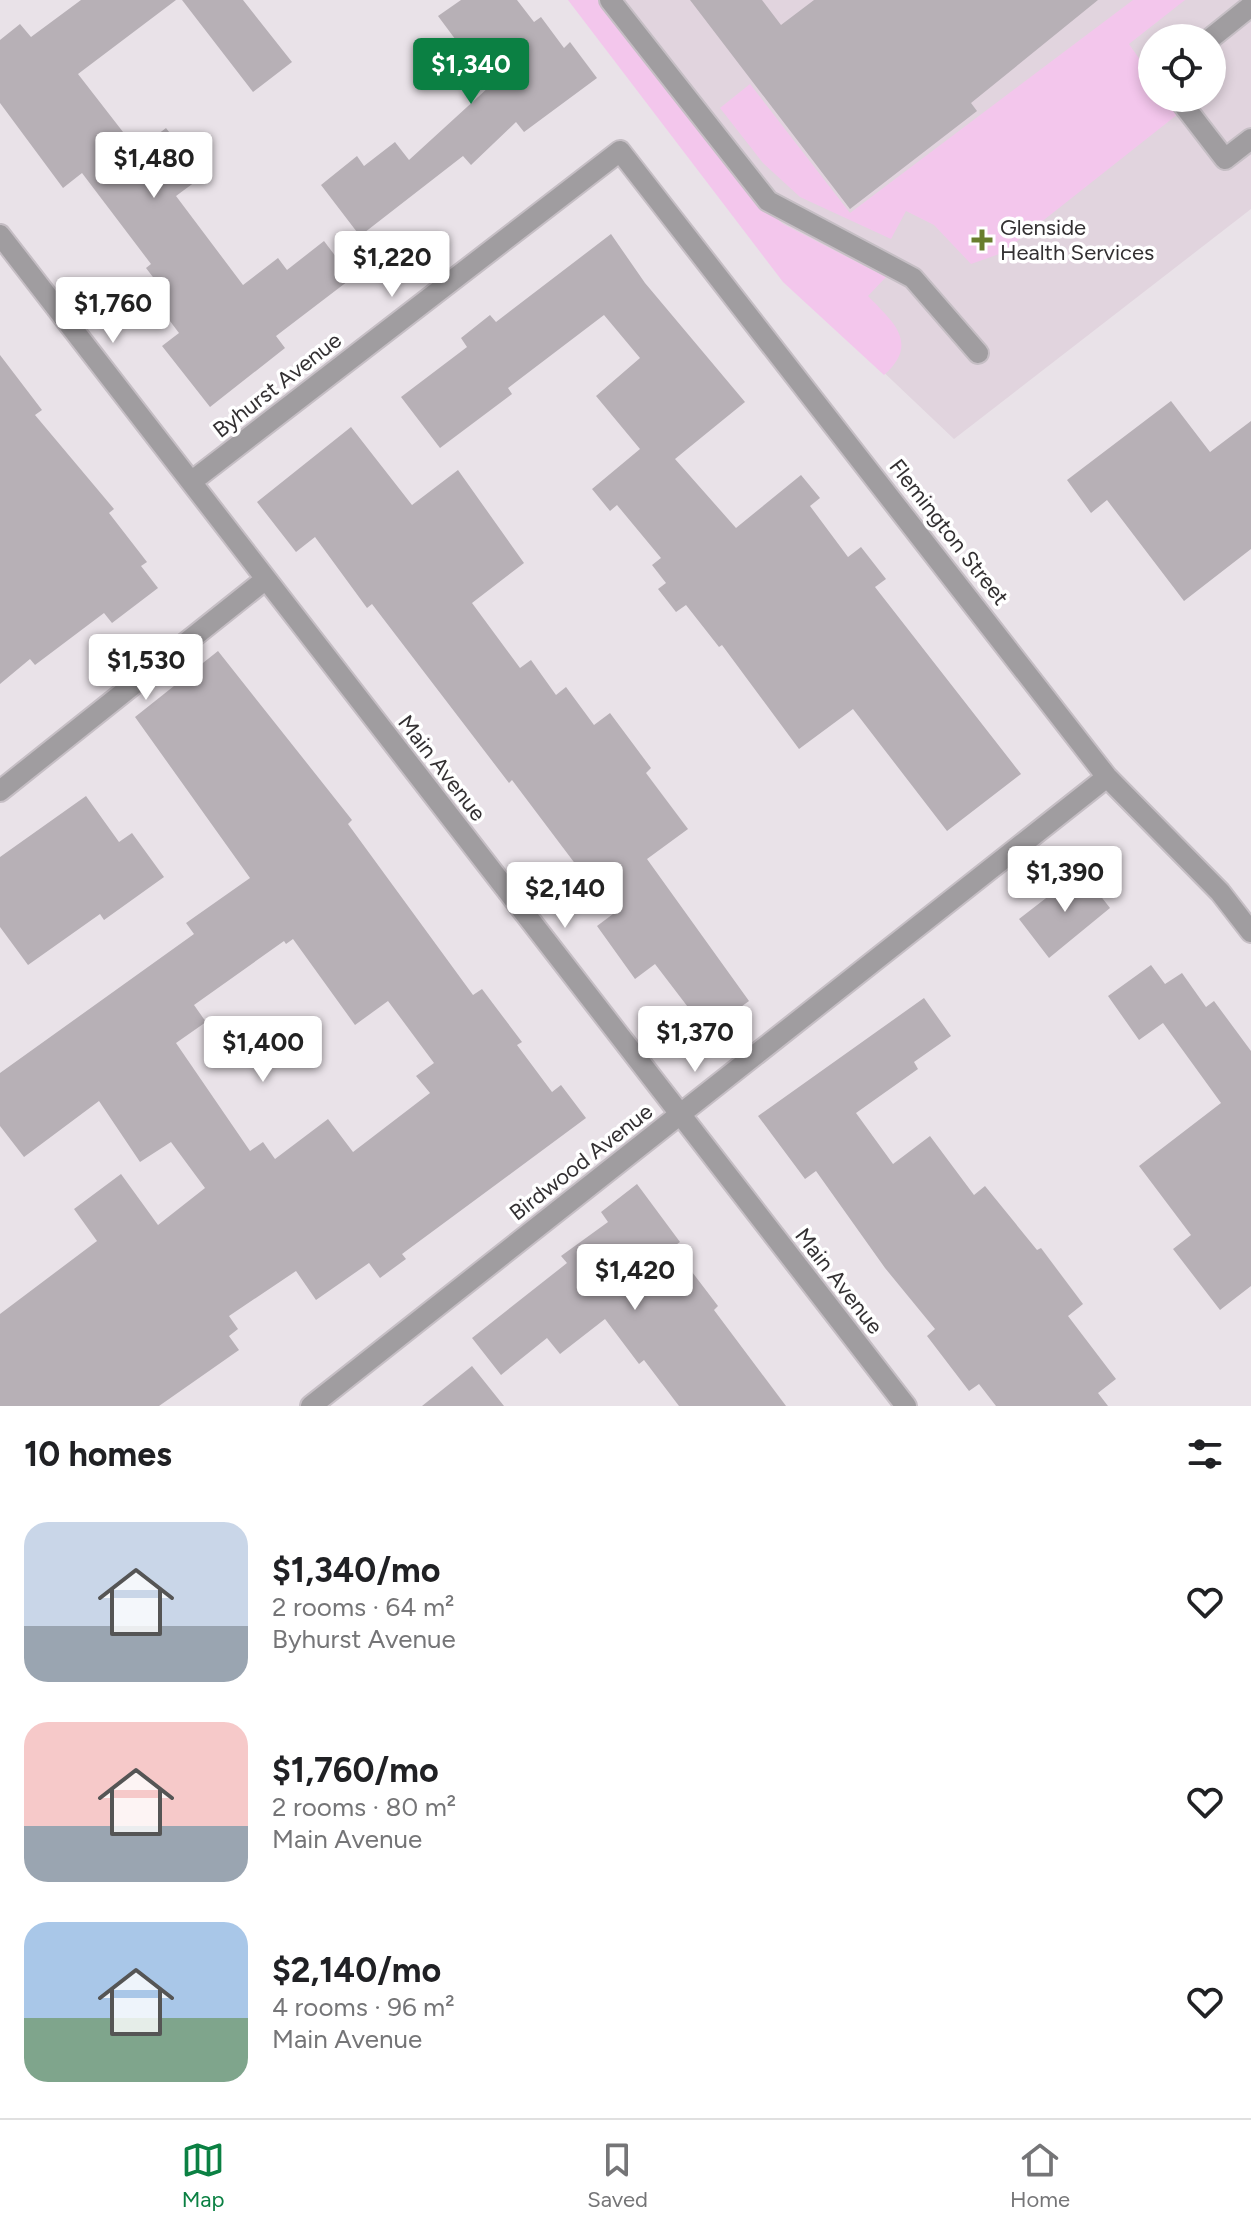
<!DOCTYPE html>
<html lang="en">
<head>
<meta charset="utf-8">
<style>
  :root { --surface:#fff; --page:#f2f2f2; --text:#202124; --muted:#757577; --line:#e0e0e0; --accent:#0b8043 }
  body { margin:0; font-family:Figtree,sans-serif; background:var(--page); color:var(--text); height:100vh; display:flex; flex-direction:column; font-size:30px; white-space:nowrap }
  * { box-sizing:border-box; margin:0 }
  p { font-size:26px; color:var(--muted) }
  .icon { flex:none; width:44px; height:44px; fill:none; stroke:currentColor; stroke-width:2; stroke-linecap:round; stroke-linejoin:round }
  .map { position:relative; height:1406px; overflow:hidden }
  .drawer { display:flex; flex-direction:column; background:var(--surface); flex:1 }
  .drawer>* { flex:none }
  .controls { position:absolute; left:1138px; top:24px; display:grid; gap:16px }
  .controls a { display:grid; place-items:center; width:88px; height:88px; border-radius:50%; background:var(--surface); box-shadow:0 4px 12px #0003; font-size:40px }
  .price { position:absolute; translate:-50% -68px; padding:0 18px; border-radius:8px; background:#fff; color:#222; font-size:26px; line-height:52px; filter:drop-shadow(0 2px 4px #0008) }
  .price::after { content:''; position:absolute; left:50%; top:48px; width:24px; height:18px; margin-left:-12px; background:inherit; clip-path:polygon(0 0,100% 0,50% 100%) }
  .price.current { background:var(--accent); color:#fff }
  ul { padding:0; list-style:none }
  li { display:flex; align-items:center; gap:24px; height:200px; padding:0 24px }
  li span { display:grid; place-items:center; flex:none; width:224px; height:160px; border-radius:24px; color:#555 }
  li>.icon { margin-inline-start:auto }
  span .icon { width:96px; height:96px; fill:#fffc; stroke-width:1 }
  li b { font-size:34px }
  h2 { display:flex; justify-content:space-between; align-items:center; height:96px; padding:0 24px; font-size:34px }
  .tab-bar { display:flex; justify-content:space-around; align-items:center; height:112px; border-top:2px solid var(--line); background:var(--surface); font-size:22px; color:var(--muted) }
  .tab-bar a { display:grid; justify-items:center; gap:4px }
  .tab-bar .current { color:var(--accent) }
  .map>svg:first-child { display:block }
  .built { fill:#e1d4de; fill-rule:evenodd }
  .green { fill:#f3c6ec }
  .building { fill:#b7b0b6; fill-rule:evenodd }
  .lines { fill:none; stroke-linecap:round; stroke-linejoin:round }
  .service-casing { stroke:#c5bec4; stroke-width:24 }
  .minor-casing { stroke:#c5bec4; stroke-width:24 }
  .service { stroke:#a09da0; stroke-width:20 }
  .minor { stroke:#a09da0; stroke-width:20 }
  .poi-dot { fill:#697d2e; stroke:#fff; stroke-width:3 }
  .labels { text-anchor:middle; dominant-baseline:central; stroke-width:7; stroke-linejoin:round; paint-order:stroke }
  .poi-label { font-size:22px; fill:#333032; stroke:#fff; text-anchor:start }
  .street-label { font-size:22px; fill:#333032; stroke:#fff }
</style>
</head>
<body>
<div class="map">
<svg width="1251" height="1406" viewBox="0 0 1251 1406">
  <rect width="100%" height="100%" fill="#e9e2e8"/>
  <path class="built" d="M572 0H1251V209L954 439 776 270ZM1152 38H1212V98H1152Z"/>
  <path class="green" d="M568 0H599L748 193 783 224 886 277 868 296C893 322 920 343 884 375L783 282Z
    M1133 0H1185L1129 44 1152 77V98H1167L1178 114 1002 253 971 264 934 225 906 211 891 239 800 197 763 163 720 108 750 84 850 213Z"/>
  <path class="building" d="M81 0H176L78 74 137 150 166 128 203 176 176 196 243 285 278 258 287 270 324 241 352 278 276 336 285 348 210 407 162 346 179 333 148 292 159 285 146 268 151 264 82 173 63 188 0 103V40L20 24 31 37Z
    M182 0H243L292 62 253 92Z
    M461 0H517L534 22 541 17 564 48 570 42 597 78 524 132 516 122 471 165 463 156 360 236 321 185 357 156 364 166 395 142 409 160 490 86 438 16Z
    M690 0H762L781 25 814 0H1098L971 103 977 111 850 209Z
    M611 234 645 283 745 402 675 459 736 528 801 475 820 498 810 506 848 557 861 547 886 579 875 587 1021 774 947 831 853 709 799 749 722 645 719 647 686 605 676 612 658 589 666 583 652 565 661 558 617 505 610 511 592 489 640 449 596 396 640 358 604 315 508 388 512 394 440 448 401 397 467 347 461 338 490 315 496 322Z
    M0 355 42 410 35 415 114 509 109 513 147 562 141 566 158 588 112 623 104 613 35 665 30 659 0 684Z
    M1171 401 1210 452 1251 421V549L1184 601 1107 500 1091 513 1067 480Z
    M351 427 412 505 458 470 524 563 472 603 520 668 531 660 556 695 566 687 594 725 610 713 651 768 646 773 688 829 647 859 749 1001 707 1032 655 964 635 979 597 926 613 914 512 780 509 783 372 604 367 608 315 537 296 552 257 502Z
    M218 651 352 820 348 824 473 995 482 989 522 1042 517 1045 552 1092 561 1085 586 1118 402 1254 406 1259 380 1278 369 1263 316 1300 296 1271 229 1316 238 1329 229 1336 239 1350 159 1406H0V1314L97 1241 74 1209 121 1174 158 1225 205 1188 171 1142 140 1162 99 1101 24 1157 0 1126V1073L194 934 186 923 250 878 135 717ZM293 939 355 1025 388 1001 434 1063 416 1076 430 1093 353 1152 328 1119 275 1159 263 1142 250 1151 176 1043 206 1022 194 1005 284 941 286 944Z
    M86 796 119 842 132 833 164 877 104 920 100 914 28 965 0 927V857Z
    M1081 871 1110 908 1049 958 1019 919Z
    M1151 965 1165 984 1182 973 1206 1007 1214 1001 1251 1051V1286L1220 1310 1173 1249 1191 1235 1139 1166 1221 1103 1163 1023 1139 1040 1108 996Z
    M924 998 951 1036 914 1062 918 1069 856 1113 893 1164 930 1136 974 1195 985 1186 1037 1250 1041 1248 1083 1304 1068 1316 1116 1379 1098 1393 1108 1406H996L979 1384 969 1391 927 1336 935 1329 885 1268 816 1171 805 1179 758 1116Z
    M637 1184 680 1242 673 1247 718 1306 714 1310 786 1406H679L644 1360 639 1364 605 1319 560 1354 547 1338 501 1375 472 1338 567 1263 561 1256 608 1222 601 1212Z
    M472 1366 504 1406H422Z"/>
  <g class="lines">
    <g class="service-casing">
      <path id="service" d="M610 0 768 201 913 278 978 353
        M1211 38 1251 6
        M1178 98 1225 159 1251 139"/>
    </g>
    <g class="minor-casing">
      <path id="minor" d="M0 235 906 1406
        M191 482 620 151 1107 777 1220 892 1251 932
        M0 791 266 579
        M311 1406 1107 777"/>
    </g>
    <use href="#service" class="service"/>
    <use href="#minor" class="minor"/>
  </g>
  <path class="poi-dot" d="M978 228h8v8h8v8h-8v8h-8v-8h-8v-8h8z"/>
  <g class="labels">
    <g class="poi-label">
      <text x="1000" y="227">Glenside<tspan x="1000" dy="25">Health Services</tspan></text>
    </g>
    <g class="street-label">
      <text transform="translate(277 385) rotate(-38)">Byhurst Avenue</text>
      <text transform="translate(949 532) rotate(52)">Flemington Street</text>
      <text transform="translate(442 768) rotate(52)">Main Avenue</text>
      <text transform="translate(581 1162) rotate(-38)">Birdwood Avenue</text>
      <text transform="translate(839 1281) rotate(52)">Main Avenue</text>
    </g>
  </g>
</svg>
<div class="controls">
<a><svg class="icon" aria-label="locate" viewBox="0 0 24 24"><circle cx="12" cy="12" r="6"/><path d="M12 2v4M12 18v4M2 12h4M18 12h4"/></svg></a>
</div>
<b class="price current" style="left:471px;top:106px">$1,340</b>
<b class="price" style="left:154px;top:200px">$1,480</b>
<b class="price" style="left:392px;top:299px">$1,220</b>
<b class="price" style="left:113px;top:345px">$1,760</b>
<b class="price" style="left:146px;top:702px">$1,530</b>
<b class="price" style="left:1065px;top:914px">$1,390</b>
<b class="price" style="left:565px;top:930px">$2,140</b>
<b class="price" style="left:695px;top:1074px">$1,370</b>
<b class="price" style="left:263px;top:1084px">$1,400</b>
<b class="price" style="left:635px;top:1312px">$1,420</b>
</div>
<section class="drawer">
<h2>10 homes<svg class="icon" aria-label="filters" viewBox="0 0 24 24"><path d="M4 7h16M4 17h16"/><circle cx="9" cy="7" r="2"/><circle cx="15" cy="17" r="2"/></svg></h2>
<ul>
<li><span style="background:linear-gradient(#c9d6e8 65%,#9aa5b1 0)"><svg class="icon" aria-label="home" viewBox="0 0 24 24"><path d="M3 11l9-7 9 7M6 9v11h12V9"/></svg></span><div><b>$1,340/mo</b><p>2 rooms · 64 m²</p><p>Byhurst Avenue</p></div><svg class="icon" aria-label="heart" viewBox="0 0 24 24"><path d="M12 20l-8-8c-3-5 5-10 8-4 3-6 11-1 8 4z"/></svg></li>
<li><span style="background:linear-gradient(#f6c9c9 65%,#9aa5b1 0)"><svg class="icon" aria-label="home" viewBox="0 0 24 24"><path d="M3 11l9-7 9 7M6 9v11h12V9"/></svg></span><div><b>$1,760/mo</b><p>2 rooms · 80 m²</p><p>Main Avenue</p></div><svg class="icon" aria-label="heart" viewBox="0 0 24 24"><path d="M12 20l-8-8c-3-5 5-10 8-4 3-6 11-1 8 4z"/></svg></li>
<li><span style="background:linear-gradient(#a9c7e8 60%,#7fa58c 0)"><svg class="icon" aria-label="home" viewBox="0 0 24 24"><path d="M3 11l9-7 9 7M6 9v11h12V9"/></svg></span><div><b>$2,140/mo</b><p>4 rooms · 96 m²</p><p>Main Avenue</p></div><svg class="icon" aria-label="heart" viewBox="0 0 24 24"><path d="M12 20l-8-8c-3-5 5-10 8-4 3-6 11-1 8 4z"/></svg></li>
</ul>
</section>
<nav class="tab-bar">
<a class="current"><svg class="icon" aria-label="map" viewBox="0 0 24 24"><path d="M3 6l6-2 6 2 6-2v14l-6 2-6-2-6 2zM9 4v14M15 6v14"/></svg>Map</a>
<a><svg class="icon" aria-label="saved" viewBox="0 0 24 24"><path d="M7 4h10v16l-5-4-5 4z"/></svg>Saved</a>
<a><svg class="icon" aria-label="home" viewBox="0 0 24 24"><path d="M3 11l9-7 9 7M6 9v11h12V9"/></svg>Home</a>
</nav>
</body>
</html>
